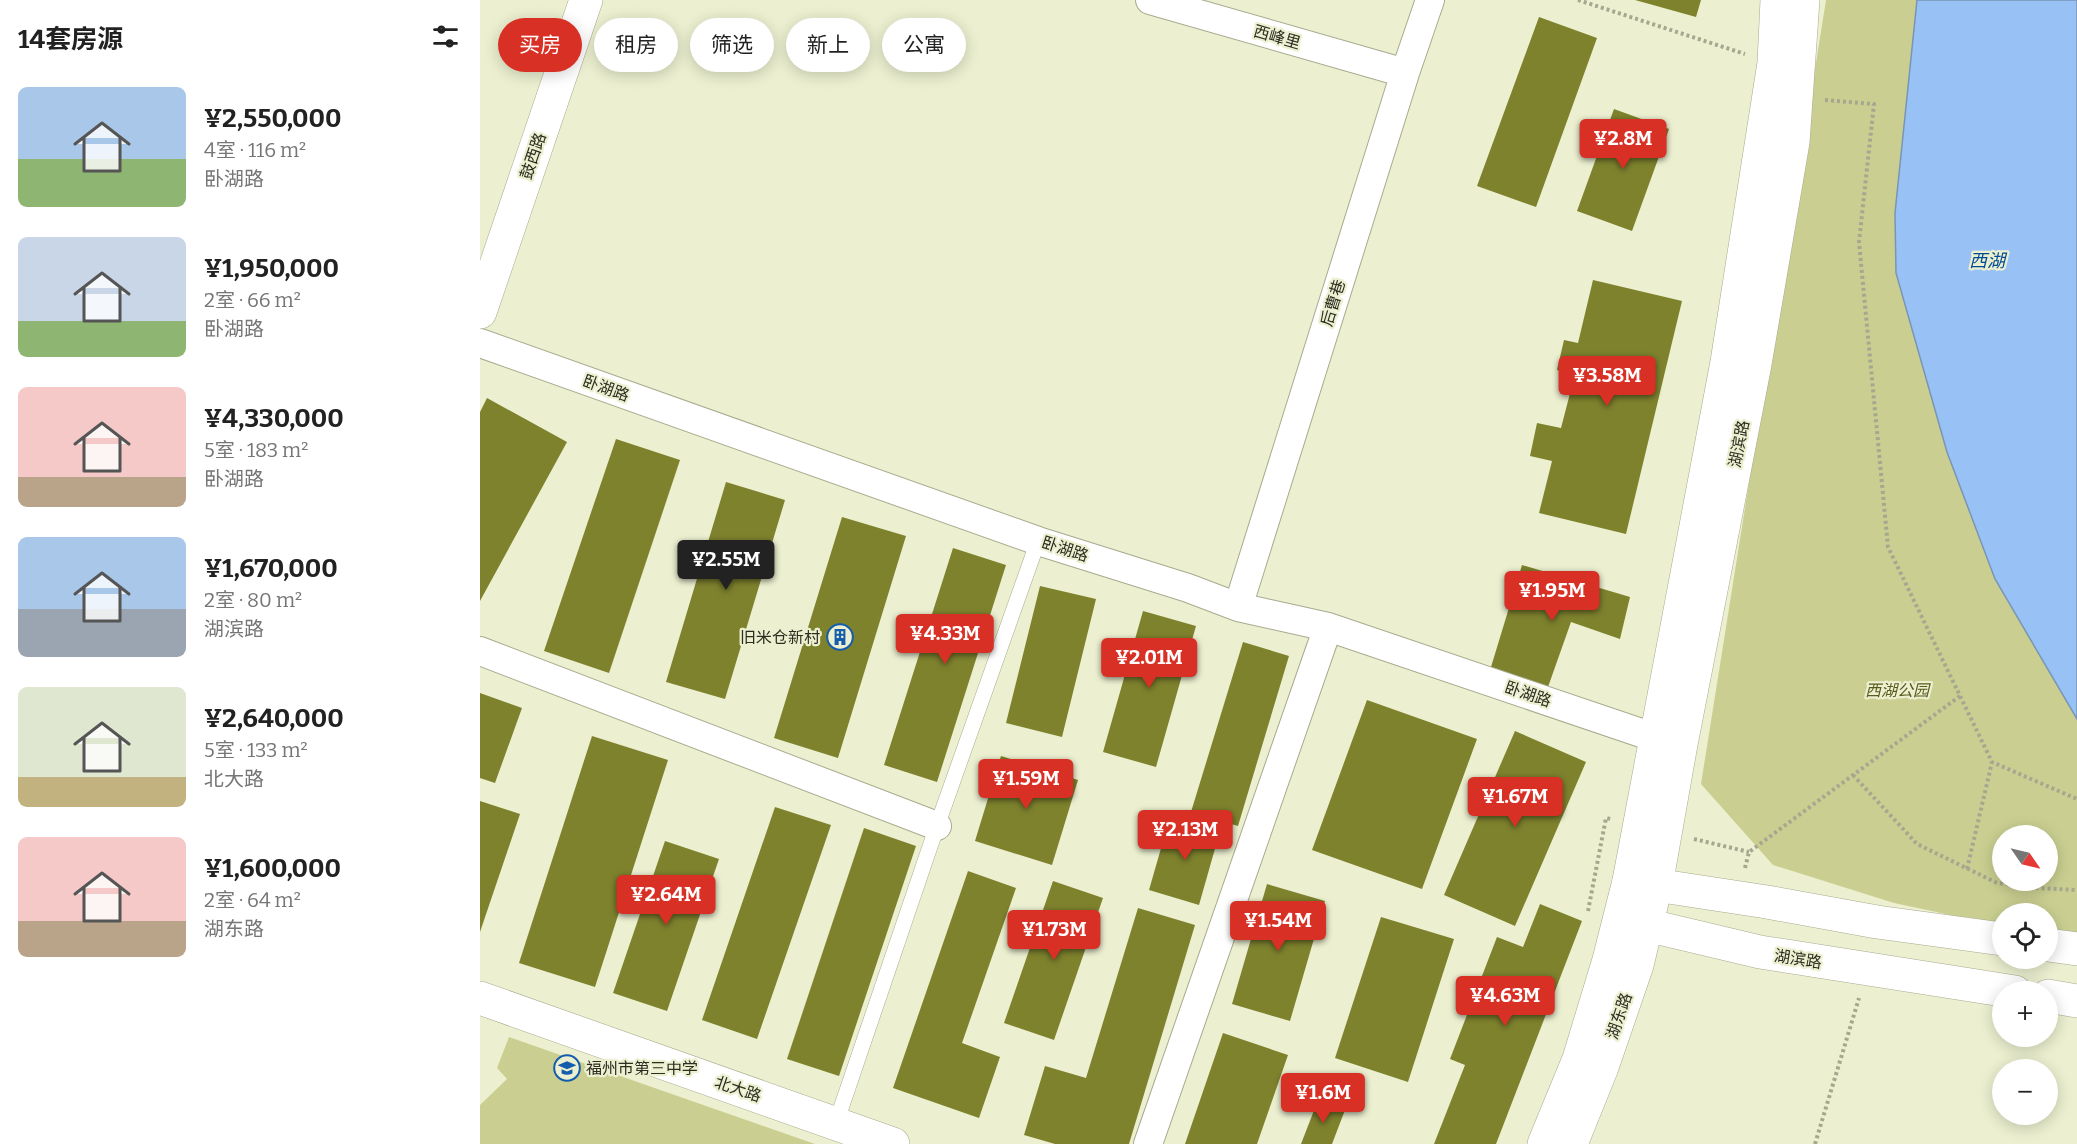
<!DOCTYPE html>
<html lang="zh">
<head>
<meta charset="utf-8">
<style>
  :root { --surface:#fff; --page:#f6f6f6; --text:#222; --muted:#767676; --accent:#d93025 }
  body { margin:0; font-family:Bitter,"Noto Sans SC",serif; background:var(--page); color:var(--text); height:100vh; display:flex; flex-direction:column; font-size:22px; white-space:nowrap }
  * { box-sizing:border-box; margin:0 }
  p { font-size:20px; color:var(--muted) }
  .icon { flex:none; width:33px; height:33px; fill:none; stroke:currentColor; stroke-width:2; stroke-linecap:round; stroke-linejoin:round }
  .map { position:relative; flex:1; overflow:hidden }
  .sheet { display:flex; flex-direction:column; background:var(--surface); width:480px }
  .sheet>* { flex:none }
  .guide { position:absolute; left:18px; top:18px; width:570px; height:54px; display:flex; gap:12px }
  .needle { width:39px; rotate:124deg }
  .buttons { position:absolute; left:1512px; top:825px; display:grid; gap:12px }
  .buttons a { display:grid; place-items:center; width:66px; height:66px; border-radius:50%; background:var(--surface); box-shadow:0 3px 15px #0003; font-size:30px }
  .price { position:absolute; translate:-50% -51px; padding:0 14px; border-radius:6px; background:var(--accent); color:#fff; font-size:20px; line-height:39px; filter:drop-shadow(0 2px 3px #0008) }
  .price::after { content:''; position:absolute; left:50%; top:36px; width:18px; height:14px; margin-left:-9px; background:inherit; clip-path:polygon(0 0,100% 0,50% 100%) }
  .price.on { background:#222; color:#fff }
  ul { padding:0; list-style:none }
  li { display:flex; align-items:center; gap:18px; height:150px; padding:0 18px }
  li span { display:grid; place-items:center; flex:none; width:168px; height:120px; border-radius:9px; color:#555 }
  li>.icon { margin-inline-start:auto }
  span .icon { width:72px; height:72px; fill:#fffc; stroke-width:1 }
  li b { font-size:26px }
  h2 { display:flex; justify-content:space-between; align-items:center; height:72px; padding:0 18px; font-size:26px }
  .chip { padding:0 21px; border-radius:27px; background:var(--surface); box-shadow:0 3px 15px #0003; font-size:21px; line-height:54px }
  .chip.on { background:var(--accent); color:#fff }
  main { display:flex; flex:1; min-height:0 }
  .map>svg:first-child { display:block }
  .green { fill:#cacf91; fill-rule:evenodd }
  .water { fill:#98c1f5; stroke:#7895b5; stroke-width:1.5 }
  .building { fill:#7e822d }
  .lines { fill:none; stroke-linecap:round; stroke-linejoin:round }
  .service-casing { stroke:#a8aa8d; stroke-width:16 }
  .minor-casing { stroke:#a8aa8d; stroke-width:30 }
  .tertiary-casing { stroke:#a8aa8d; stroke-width:34 }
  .secondary-casing { stroke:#a8aa8d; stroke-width:34 }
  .path { stroke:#a5a88f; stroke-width:4; stroke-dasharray:3 3; stroke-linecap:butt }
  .service { stroke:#fff; stroke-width:15 }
  .minor { stroke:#fff; stroke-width:28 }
  .tertiary { stroke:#fff; stroke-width:33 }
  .secondary { stroke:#fff; stroke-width:33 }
  .labels { text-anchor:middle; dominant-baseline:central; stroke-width:4.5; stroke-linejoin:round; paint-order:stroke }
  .street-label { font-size:16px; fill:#2c2d21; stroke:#ecf0d0 }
  .poi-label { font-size:16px; fill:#2c2d21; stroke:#ecf0d0; text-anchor:end }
  .park-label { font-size:16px; font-style:italic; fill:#585b1e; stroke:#ecf0d0 }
  .water-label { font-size:18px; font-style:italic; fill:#004b95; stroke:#ecf0d0 }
</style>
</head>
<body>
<main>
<section class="sheet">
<h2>14套房源<svg class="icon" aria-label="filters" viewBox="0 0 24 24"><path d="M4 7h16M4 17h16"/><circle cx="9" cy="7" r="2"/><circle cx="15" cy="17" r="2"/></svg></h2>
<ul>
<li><span style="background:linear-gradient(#a9c7e8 60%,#8fb573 0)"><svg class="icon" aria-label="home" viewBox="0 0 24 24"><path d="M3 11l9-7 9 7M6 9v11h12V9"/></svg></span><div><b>¥2,550,000</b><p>4室 · 116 m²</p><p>卧湖路</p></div></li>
<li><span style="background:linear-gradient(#c9d6e8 70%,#8fb573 0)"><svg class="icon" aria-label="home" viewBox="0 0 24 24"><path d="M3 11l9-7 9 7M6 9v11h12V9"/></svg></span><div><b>¥1,950,000</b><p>2室 · 66 m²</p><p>卧湖路</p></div></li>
<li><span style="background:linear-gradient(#f6c9c9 75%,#b9a48a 0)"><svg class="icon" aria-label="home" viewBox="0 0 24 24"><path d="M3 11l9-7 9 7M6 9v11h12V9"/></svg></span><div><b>¥4,330,000</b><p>5室 · 183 m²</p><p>卧湖路</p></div></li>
<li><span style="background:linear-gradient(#a9c7e8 60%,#9aa5b1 0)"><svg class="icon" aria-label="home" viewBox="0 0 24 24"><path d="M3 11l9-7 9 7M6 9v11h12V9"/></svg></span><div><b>¥1,670,000</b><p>2室 · 80 m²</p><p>湖滨路</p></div></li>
<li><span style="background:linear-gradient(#dfe7d0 75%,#c2b280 0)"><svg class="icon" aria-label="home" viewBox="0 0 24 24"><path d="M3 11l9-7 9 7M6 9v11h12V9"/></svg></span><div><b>¥2,640,000</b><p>5室 · 133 m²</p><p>北大路</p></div></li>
<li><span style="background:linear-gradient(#f6c9c9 70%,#b9a48a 0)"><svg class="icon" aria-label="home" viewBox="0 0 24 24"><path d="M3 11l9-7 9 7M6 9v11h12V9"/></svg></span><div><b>¥1,600,000</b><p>2室 · 64 m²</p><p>湖东路</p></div></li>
</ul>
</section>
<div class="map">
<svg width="1597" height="1144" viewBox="0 0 1597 1144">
  <rect width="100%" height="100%" fill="#ecf0d0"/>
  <path class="green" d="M1346 0H1597V941L1568 935V914H1522V926L1414 903 1293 865 1221 784ZM1522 836H1568V880H1522Z
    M29 1037 335 1144H0V1105L27 1079 17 1068Z"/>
  <path class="water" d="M1437 0H1597V719L1515 579 1467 452 1416 273 1415 213Z"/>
  <path class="building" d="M1155 0H1221L1216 17Z
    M1059 17 1117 38 1056 207 997 186Z
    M1134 109 1189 129 1152 231 1097 211Z
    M1113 280 1202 301 1146 534 1059 513 1072 461 1050 456 1057 423 1081 428 1095 374 1077 370 1084 340 1098 343Z
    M7 398 87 442 0 601V412Z
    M136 439 200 460 129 673 64 651Z
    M246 482 305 500 245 699 186 682Z
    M362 517 426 536 358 758 294 738Z
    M473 548 526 565 457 782 404 765Z
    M1042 565 1150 597 1140 639 1091 622 1068 687 1011 667Z
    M560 586 616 599 582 737 526 723Z
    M663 611 716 626 676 767 623 752Z
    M763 642 809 656 758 826 711 812Z
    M0 693 42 708 15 783 0 778Z
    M887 700 997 739 942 889 832 850Z
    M1035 731 1106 762 1035 926 964 895Z
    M112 736 188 760 115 987 39 963Z
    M521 756 598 780 572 865 495 841Z
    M0 801 40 814 0 932Z
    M295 807 351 825 277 1039 222 1020Z
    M690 817 740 831 719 905 669 890Z
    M384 828 436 846 359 1076 307 1059Z
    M185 841 239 859 187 1011 133 993Z
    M488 871 536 888 482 1043 520 1057 499 1118 413 1088Z
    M573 881 623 898 574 1040 524 1023Z
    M787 884 845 901 810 1021 752 1004Z
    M1060 904 1102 921 1016 1144H954L985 1065 970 1059 1017 937 1043 947Z
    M658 908 715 925 649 1144H575L544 1135 565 1066 606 1078Z
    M901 917 974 939 928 1082 855 1058Z
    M743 1033 808 1055 777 1144H705Z
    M838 1100 865 1110 852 1144H821Z"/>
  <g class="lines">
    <g class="service-casing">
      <path id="service" d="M356 1123 457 826 558 541"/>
    </g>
    <g class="minor-casing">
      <path id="minor" d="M670 0 925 73
        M0 343 558 541 708 588 758 607 848 627 1176 738
        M758 607 925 73 950 0
        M0 651 457 826
        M668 1144 848 627"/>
    </g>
    <g class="tertiary-casing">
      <path id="tertiary" d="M0 312 106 0
        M1149 881 1287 902 1397 922 1522 939
        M1141 919 1280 952 1535 992
        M1568 945 1597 949
        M1568 996 1597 1001
        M0 998 413 1144"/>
    </g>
    <g class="secondary-casing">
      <path id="secondary" d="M1064 1144 1099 1059 1129 960 1149 881 1247 362 1294 63 1297 0
        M1091 1144 1122 1067 1157 965 1176 885 1201 744 1275 364 1313 142 1323 0"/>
    </g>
    <path class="path" d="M1098 0 1265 54
      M1345 100 1394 104 1379 242 1408 547 1512 762 1597 799
      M1373 775 1437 844 1517 883 1557 888 1597 890
      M1214 839 1269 852
      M1265 868 1269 852 1480 696
      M1487 869 1512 762
      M1108 911 1126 818 1131 819
      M1335 1144 1379 998"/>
    <use href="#service" class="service"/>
    <use href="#minor" class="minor"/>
    <use href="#tertiary" class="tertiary"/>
    <use href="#secondary" class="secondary"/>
  </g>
  <defs>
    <g id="building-ring" transform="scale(1.35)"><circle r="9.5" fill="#ecf0d0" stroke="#135dac" stroke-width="1.5"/><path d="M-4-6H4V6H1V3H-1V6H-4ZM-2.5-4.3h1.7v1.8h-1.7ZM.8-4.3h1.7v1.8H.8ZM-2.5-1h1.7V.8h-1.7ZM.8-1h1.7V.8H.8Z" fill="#135dac"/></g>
    <g id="school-ring" transform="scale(1.35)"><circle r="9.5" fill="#ecf0d0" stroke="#135dac" stroke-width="1.5"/><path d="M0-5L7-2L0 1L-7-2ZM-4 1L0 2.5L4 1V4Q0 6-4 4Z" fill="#135dac"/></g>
  </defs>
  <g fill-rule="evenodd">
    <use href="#building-ring" x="360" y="637"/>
    <use href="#school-ring" x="87" y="1068"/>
  </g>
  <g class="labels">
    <g class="street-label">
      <text transform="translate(797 37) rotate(16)">西峰里</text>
      <text transform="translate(53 156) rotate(-71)">鼓西路</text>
      <text transform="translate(853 303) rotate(-73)">后曹巷</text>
      <text transform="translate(126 388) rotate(20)">卧湖路</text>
      <text transform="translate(1259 444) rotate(-79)">湖滨路</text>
      <text transform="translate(585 549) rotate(18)">卧湖路</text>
      <text transform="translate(1048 694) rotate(19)">卧湖路</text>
      <text transform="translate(1318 959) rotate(9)">湖滨路</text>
      <text transform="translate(1139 1016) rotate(-71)">湖东路</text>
      <text transform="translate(258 1089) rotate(19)">北大路</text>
    </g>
    <g class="poi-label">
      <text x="340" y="637">旧米仓新村</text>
      <text x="106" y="1068" text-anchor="start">福州市第三中学</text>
    </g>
    <g class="park-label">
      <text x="1417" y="690">西湖公园</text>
    </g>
    <g class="water-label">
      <text x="1507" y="261">西湖</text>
    </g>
  </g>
</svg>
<div class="buttons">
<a><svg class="needle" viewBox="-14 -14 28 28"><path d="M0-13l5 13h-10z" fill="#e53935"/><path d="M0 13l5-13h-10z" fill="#767676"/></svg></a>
<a><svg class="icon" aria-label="locate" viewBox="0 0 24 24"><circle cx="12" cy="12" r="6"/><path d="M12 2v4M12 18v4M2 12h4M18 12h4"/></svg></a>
<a>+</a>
<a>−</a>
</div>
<b class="price" style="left:1143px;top:170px">¥2.8M</b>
<b class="price" style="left:1127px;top:407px">¥3.58M</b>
<b class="price on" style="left:246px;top:591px">¥2.55M</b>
<b class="price" style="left:1072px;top:622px">¥1.95M</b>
<b class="price" style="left:465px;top:665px">¥4.33M</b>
<b class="price" style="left:669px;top:689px">¥2.01M</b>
<b class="price" style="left:546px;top:810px">¥1.59M</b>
<b class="price" style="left:1035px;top:828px">¥1.67M</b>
<b class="price" style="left:705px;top:861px">¥2.13M</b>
<b class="price" style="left:186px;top:926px">¥2.64M</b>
<b class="price" style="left:798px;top:952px">¥1.54M</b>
<b class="price" style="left:574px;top:961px">¥1.73M</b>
<b class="price" style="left:1025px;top:1027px">¥4.63M</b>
<b class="price" style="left:843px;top:1124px">¥1.6M</b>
<div class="guide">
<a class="chip on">买房</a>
<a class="chip">租房</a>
<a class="chip">筛选</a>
<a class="chip">新上</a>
<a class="chip">公寓</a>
</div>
</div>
</main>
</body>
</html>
